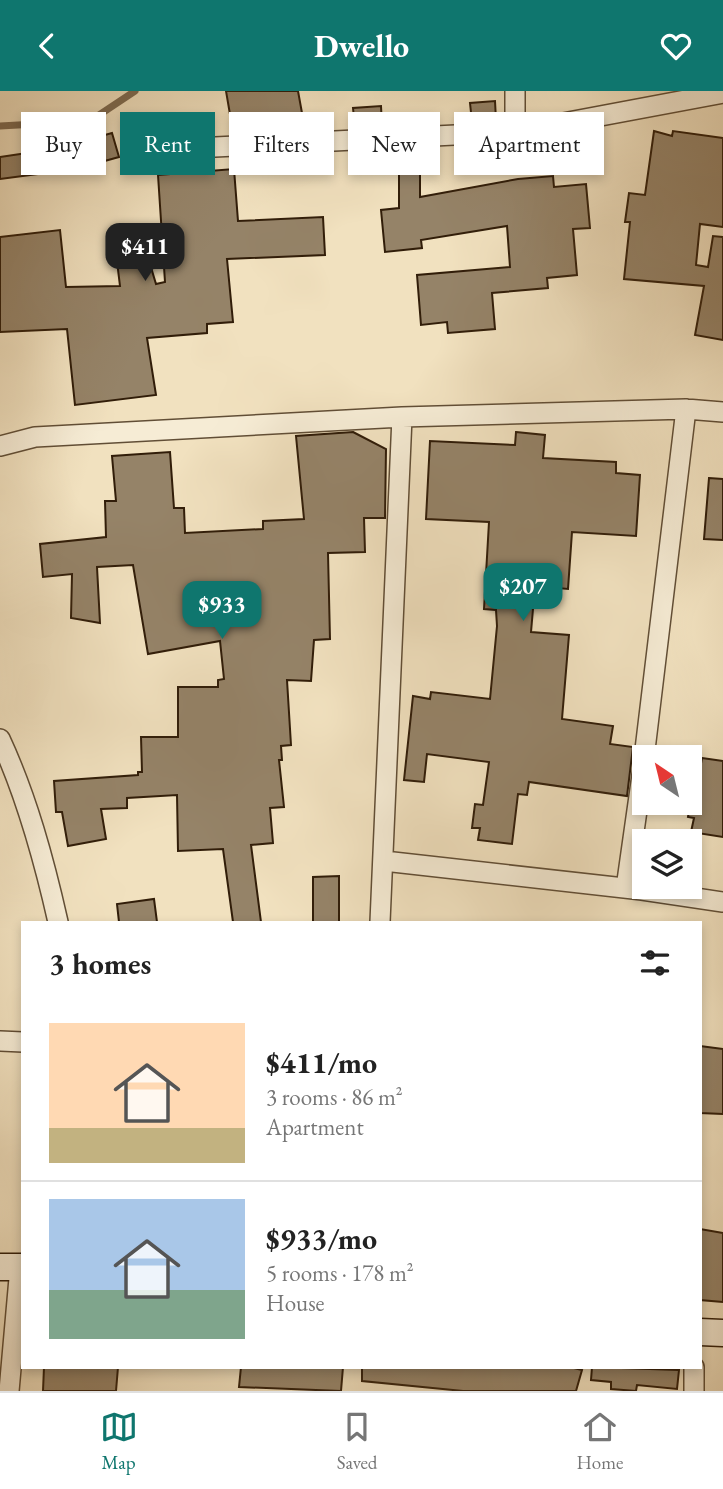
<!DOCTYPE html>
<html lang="en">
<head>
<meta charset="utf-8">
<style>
  :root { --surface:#fff; --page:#f2f2f2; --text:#222; --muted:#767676; --line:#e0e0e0; --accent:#0f766e }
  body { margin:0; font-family:"EB Garamond",serif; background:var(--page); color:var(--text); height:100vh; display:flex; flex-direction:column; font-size:26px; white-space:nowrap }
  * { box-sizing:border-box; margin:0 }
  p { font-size:23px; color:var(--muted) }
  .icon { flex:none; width:38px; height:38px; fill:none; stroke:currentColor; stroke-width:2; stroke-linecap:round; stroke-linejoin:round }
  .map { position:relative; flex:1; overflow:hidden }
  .panel { position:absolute; left:21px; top:830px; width:681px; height:448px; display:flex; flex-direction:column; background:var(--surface); border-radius:0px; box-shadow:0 4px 10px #0003 }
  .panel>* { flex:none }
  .guide { position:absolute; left:21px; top:21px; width:682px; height:63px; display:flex; gap:14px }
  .needle { width:46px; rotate:325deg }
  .buttons { position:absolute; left:632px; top:654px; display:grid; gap:14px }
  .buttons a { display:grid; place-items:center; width:70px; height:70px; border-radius:0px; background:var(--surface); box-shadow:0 4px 10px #0003; font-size:35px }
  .price { position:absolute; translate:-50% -60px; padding:0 16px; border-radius:14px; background:var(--accent); color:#fff; font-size:23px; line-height:46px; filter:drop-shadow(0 2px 4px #0008) }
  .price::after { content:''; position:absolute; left:50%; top:42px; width:21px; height:16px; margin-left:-10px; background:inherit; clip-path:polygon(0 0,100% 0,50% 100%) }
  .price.current { background:#222; color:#fff }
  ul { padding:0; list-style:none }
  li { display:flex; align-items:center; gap:21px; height:175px; padding:0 28px }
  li+li { border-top:2px solid var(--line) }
  li span { display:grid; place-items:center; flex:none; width:196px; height:140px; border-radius:0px; color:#555 }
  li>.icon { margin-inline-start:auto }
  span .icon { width:84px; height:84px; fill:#fffc; stroke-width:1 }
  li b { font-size:30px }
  h2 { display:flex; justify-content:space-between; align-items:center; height:84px; padding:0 28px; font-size:30px }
  .pill { padding:0 24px; border-radius:0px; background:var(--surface); box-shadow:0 4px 10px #0003; font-size:24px; line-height:63px }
  .pill.current { background:var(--accent); color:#fff }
  header { display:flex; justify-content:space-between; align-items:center; height:91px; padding:0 28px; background:var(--accent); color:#fff; font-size:32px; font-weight:700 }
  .menu { display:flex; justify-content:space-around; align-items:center; height:98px; border-top:2px solid var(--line); background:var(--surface); font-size:19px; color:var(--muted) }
  .menu a { display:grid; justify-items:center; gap:4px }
  .menu .current { color:var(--accent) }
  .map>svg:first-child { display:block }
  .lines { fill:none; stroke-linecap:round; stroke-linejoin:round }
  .stream { stroke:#7d6a51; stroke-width:7 }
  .building { fill:#958368; stroke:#311d09; stroke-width:2 }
  .street-casing { stroke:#614e36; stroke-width:22 }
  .secondary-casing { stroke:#311d09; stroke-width:29 }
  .street { stroke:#f6ecd5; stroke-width:19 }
  .secondary { stroke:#f6ecd5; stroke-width:26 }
</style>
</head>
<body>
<header><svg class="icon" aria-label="back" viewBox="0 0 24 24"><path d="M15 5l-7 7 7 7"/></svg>Dwello<svg class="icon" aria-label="heart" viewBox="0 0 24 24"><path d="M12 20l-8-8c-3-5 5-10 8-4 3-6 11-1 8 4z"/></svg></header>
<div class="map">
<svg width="723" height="1300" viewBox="0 0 723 1300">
  <rect width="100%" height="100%" fill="#f1e1bf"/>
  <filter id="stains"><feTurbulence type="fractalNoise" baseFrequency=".00286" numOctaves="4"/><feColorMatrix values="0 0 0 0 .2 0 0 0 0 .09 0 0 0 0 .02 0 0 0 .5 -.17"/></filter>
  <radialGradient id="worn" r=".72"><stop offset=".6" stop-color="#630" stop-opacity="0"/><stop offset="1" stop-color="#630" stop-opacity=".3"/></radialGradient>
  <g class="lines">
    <path class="stream" d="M0 35 90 30 135 0"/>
  </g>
  <path class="building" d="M226 0H298L302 22 232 35Z
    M495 10 496 29 472 31 470 12Z
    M381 15 382 35 355 37 353 17Z
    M654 40 672 45 673 40 723 47V136L700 133 696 174 708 176 713 145 723 146V249L695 244 704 195 624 188 630 131H625L629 102 645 104Z
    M112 42 119 66 76 78 0 88V66L54 58Z
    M399 67H420V106L518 88 553 85 554 96 586 93 590 137 573 138 577 184 547 187 548 197 492 202 495 238 448 242 447 231 421 234 417 184 510 176 507 135 421 149 422 157 385 161 381 119 399 117Z
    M234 78 238 130 323 126 325 164 227 168 233 231 207 233V242L147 247 156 304 75 314 67 238 0 241V146L60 139 66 196 120 195 114 146 141 143 156 193 165 191 158 84Z
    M353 341 386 358 385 427H364L365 461 328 462 330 548 314 549 311 590 287 589 291 654 281 655 282 669H279L284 716 270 717 273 752 251 754 261 831H233L223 758 178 760 177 704 127 707V717L101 718 106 748 68 755 62 721H56L54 690 138 684V681H142L141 646H178V596H218V589L224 588 220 550 148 563 133 474 97 476 100 532 71 527 72 483 43 486 40 453 106 446 105 410H116L112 365 170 361 174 417H184L185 442 263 438V430L304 428 296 345Z
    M516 341 545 344 543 367 616 371V382L640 384 636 445 572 441 568 498 535 495 531 541 569 544 562 628 613 635 610 653 633 656 627 705 529 691 527 704 518 703 512 753 478 749 480 737H472L475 713 483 714 489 671 427 663 424 691 404 689 413 605 430 608 431 601 490 608 497 535 496 519 484 518 489 431 426 428 430 350 515 354Z
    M709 387 723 388V449L704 448Z
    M702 667 723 670V746L691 741 694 727 688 726 693 694H697Z
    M339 785V831H313V786Z
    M154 808 157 831H119L117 813Z
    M700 955 723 958V1023L700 1022Z
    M700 1138 723 1142V1211L700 1209Z
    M44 1276H118L116 1300H43Z
    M241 1276H343L341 1300 239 1296Z
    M362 1276H570L582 1279 576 1300H463L362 1290Z
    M592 1276 679 1279 677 1298 637 1294 636 1300 611 1298V1291L591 1289Z"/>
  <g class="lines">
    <g class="street-casing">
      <path id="street" d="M515 41V0
        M174 58 515 41 723 2
        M0 355 35 346 402 326 686 318 723 321
        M0 648C27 706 44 769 58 831
        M644 667 686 318
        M384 770 642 799 723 811
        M626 797 644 670
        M380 831 402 326
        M0 950 23 951
        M9 1300 20 1176
        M694 1300V1276"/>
    </g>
    <g class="secondary-casing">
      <path id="secondary" d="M0 1176H23
        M700 1241 723 1242"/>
    </g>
    <use href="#street" class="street"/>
    <use href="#secondary" class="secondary"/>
  </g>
  <rect width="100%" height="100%" filter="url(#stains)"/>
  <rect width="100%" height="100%" fill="url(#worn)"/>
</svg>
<div class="buttons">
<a><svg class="needle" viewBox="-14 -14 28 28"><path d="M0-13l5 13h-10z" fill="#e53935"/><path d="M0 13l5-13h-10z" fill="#767676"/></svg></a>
<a><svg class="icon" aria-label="layers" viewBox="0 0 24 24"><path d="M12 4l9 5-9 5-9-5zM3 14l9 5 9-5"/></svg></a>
</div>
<b class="price current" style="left:145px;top:192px">$411</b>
<b class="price" style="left:523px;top:532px">$207</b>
<b class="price" style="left:222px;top:550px">$933</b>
<div class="guide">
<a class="pill">Buy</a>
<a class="pill current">Rent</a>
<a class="pill">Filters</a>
<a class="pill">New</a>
<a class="pill">Apartment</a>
</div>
<section class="panel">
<h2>3 homes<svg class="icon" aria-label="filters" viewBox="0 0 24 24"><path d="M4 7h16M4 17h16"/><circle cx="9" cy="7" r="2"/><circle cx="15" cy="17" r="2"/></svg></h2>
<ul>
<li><span style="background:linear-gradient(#ffd9b3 75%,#c2b280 0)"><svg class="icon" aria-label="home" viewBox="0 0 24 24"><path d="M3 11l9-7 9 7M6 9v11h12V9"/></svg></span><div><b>$411/mo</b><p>3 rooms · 86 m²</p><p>Apartment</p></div></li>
<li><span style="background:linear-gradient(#a9c7e8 65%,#7fa58c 0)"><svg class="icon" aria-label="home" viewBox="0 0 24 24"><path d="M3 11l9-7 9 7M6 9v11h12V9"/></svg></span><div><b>$933/mo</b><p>5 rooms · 178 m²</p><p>House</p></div></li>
</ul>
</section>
</div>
<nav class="menu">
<a class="current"><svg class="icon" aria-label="map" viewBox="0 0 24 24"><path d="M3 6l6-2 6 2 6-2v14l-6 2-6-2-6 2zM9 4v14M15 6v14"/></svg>Map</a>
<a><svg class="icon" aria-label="saved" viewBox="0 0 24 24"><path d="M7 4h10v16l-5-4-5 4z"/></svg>Saved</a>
<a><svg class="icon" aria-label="home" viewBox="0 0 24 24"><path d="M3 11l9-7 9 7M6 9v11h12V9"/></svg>Home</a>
</nav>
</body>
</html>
